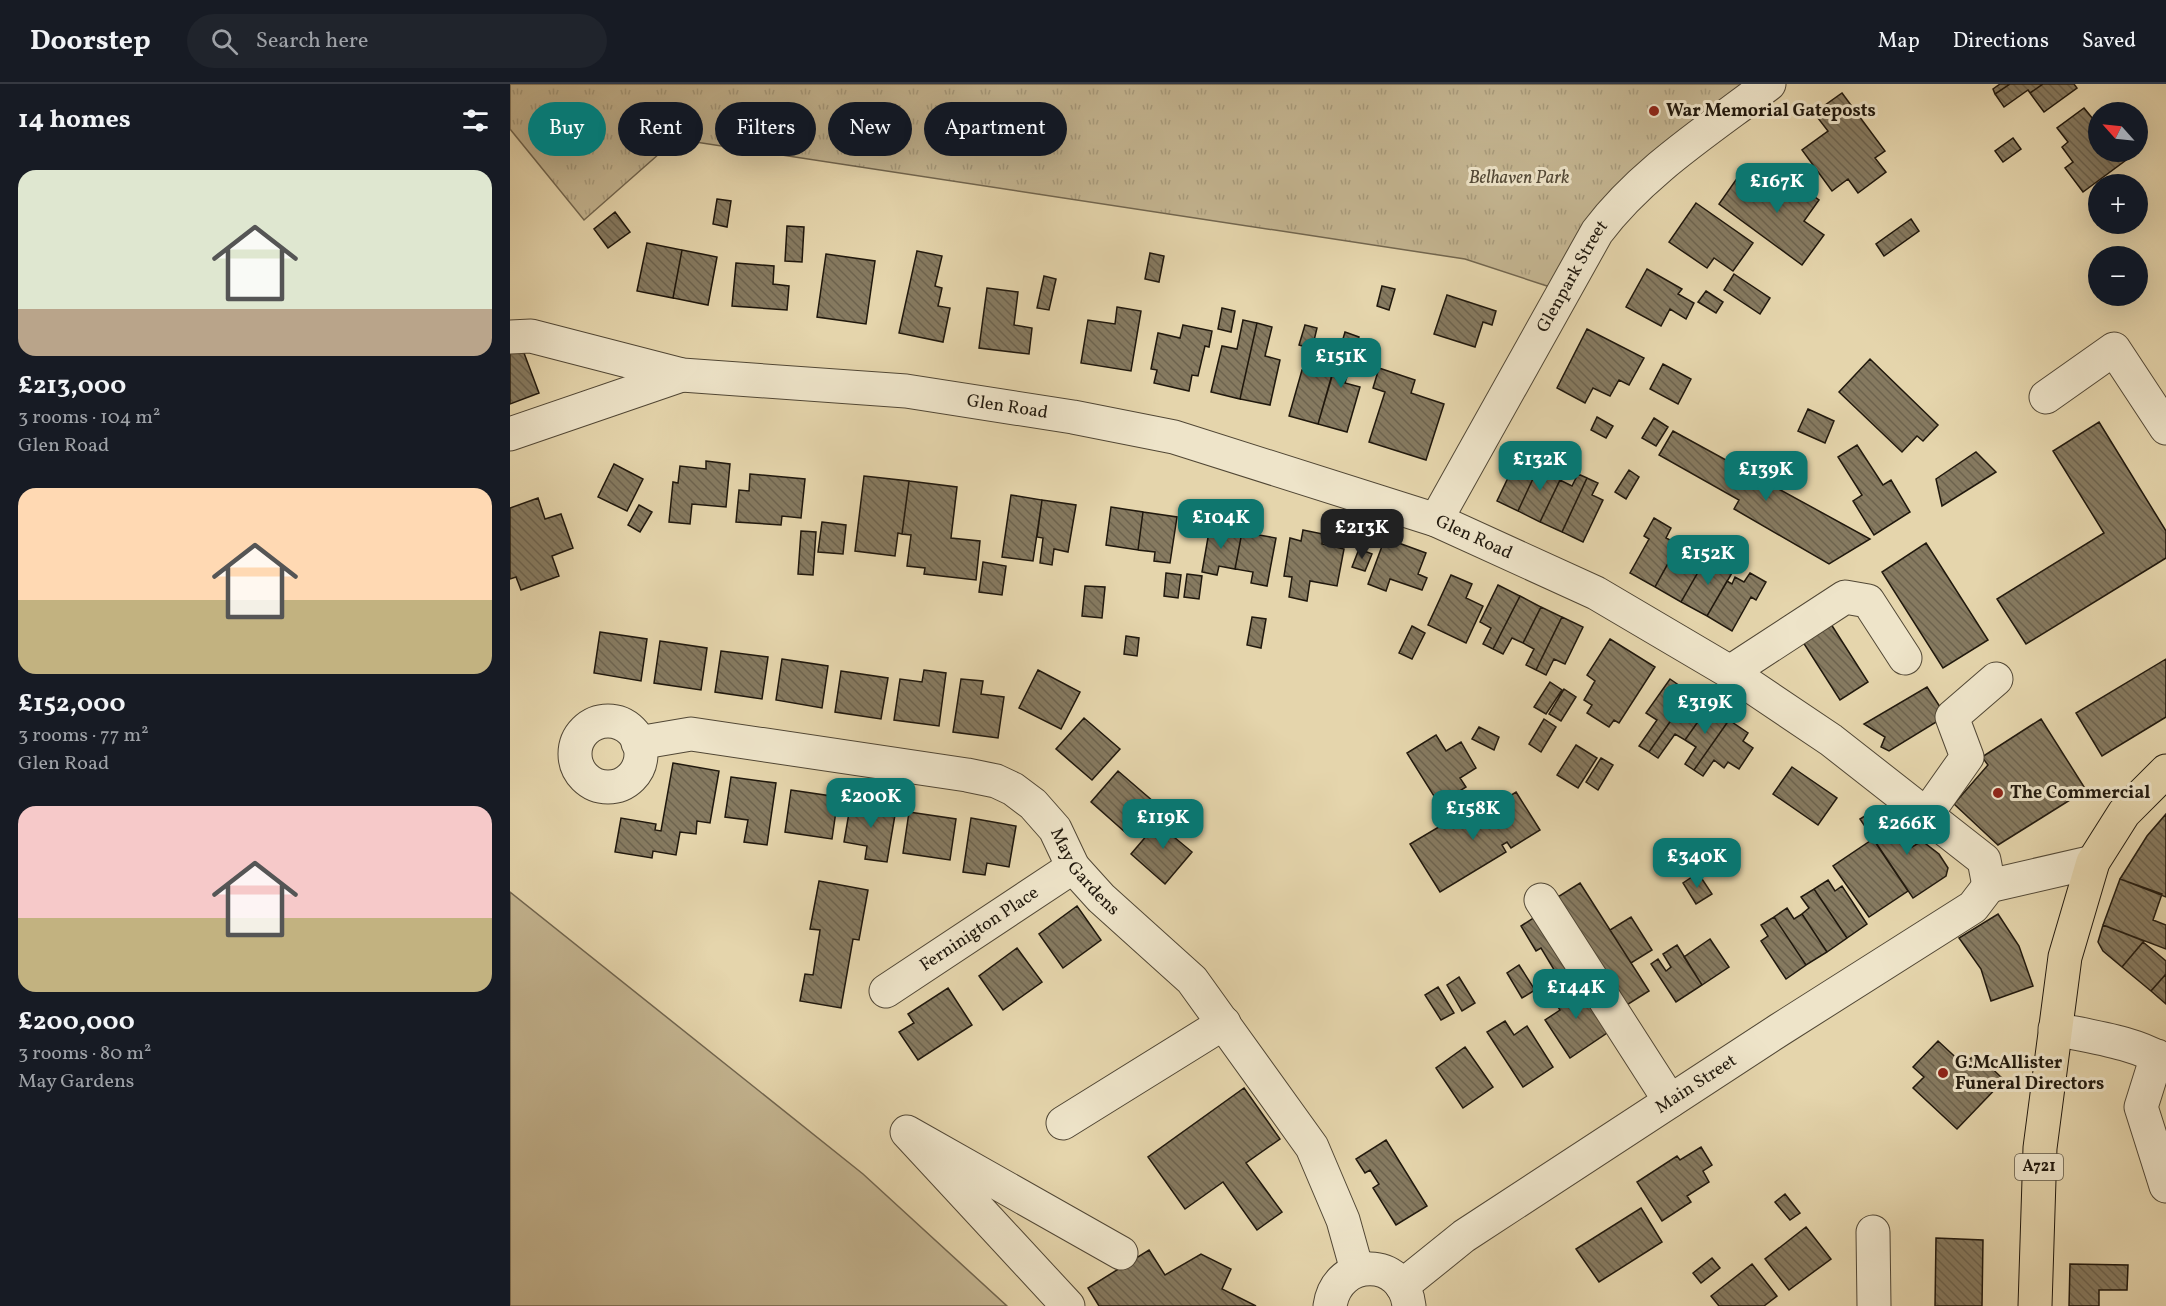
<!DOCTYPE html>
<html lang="en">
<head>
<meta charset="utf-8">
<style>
  :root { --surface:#171b24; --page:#20242c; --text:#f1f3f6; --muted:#9ea1a6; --line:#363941; --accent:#0f766e }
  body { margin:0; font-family:Vollkorn,serif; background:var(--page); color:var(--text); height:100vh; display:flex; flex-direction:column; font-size:22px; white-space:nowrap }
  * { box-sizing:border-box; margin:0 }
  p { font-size:20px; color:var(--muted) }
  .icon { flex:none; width:33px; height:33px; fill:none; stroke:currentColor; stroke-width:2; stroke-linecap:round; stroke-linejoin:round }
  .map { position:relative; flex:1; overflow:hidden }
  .details { display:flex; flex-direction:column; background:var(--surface); width:510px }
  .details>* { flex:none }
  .hud { position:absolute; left:18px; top:18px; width:570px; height:54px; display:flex; gap:12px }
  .needle { width:39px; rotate:297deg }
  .fabs { position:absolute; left:1578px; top:18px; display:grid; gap:12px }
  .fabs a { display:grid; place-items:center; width:60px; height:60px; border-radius:50%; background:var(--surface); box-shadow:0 6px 24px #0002; font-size:30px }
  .price { position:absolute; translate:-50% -51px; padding:0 14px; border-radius:12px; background:var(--accent); color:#fff; font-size:20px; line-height:39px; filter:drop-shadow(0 2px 3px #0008) }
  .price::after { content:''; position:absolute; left:50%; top:36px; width:18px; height:14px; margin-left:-9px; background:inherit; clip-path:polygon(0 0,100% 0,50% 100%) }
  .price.active { background:#222; color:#fff }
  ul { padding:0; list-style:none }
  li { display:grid; align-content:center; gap:12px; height:318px; padding:0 18px }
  li span { display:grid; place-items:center; height:186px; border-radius:18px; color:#555 }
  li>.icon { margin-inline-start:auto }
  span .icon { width:108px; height:108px; fill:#fffc; stroke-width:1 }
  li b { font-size:26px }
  h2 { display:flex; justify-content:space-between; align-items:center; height:72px; padding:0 18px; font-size:26px }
  .tag { padding:0 21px; border-radius:27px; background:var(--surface); box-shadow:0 6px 24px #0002; font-size:21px; line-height:54px }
  .tag.active { background:var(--accent); color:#fff }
  header { display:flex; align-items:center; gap:36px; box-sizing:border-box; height:84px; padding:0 30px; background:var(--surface); border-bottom:2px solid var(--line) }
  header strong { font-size:28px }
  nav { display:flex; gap:33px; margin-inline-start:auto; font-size:21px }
  .search { width:420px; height:54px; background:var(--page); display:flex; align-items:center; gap:15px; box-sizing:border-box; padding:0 21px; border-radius:33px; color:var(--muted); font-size:22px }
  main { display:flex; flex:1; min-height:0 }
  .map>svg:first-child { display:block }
  .grass { fill:#c4b591; stroke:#72664f; stroke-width:1.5 }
  .park { fill:url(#park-tufts); stroke:#72664f; stroke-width:1.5 }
  .building { fill:url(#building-back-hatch); stroke:#20180d; stroke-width:1.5 }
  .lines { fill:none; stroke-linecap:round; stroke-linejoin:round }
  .minor-casing { stroke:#514735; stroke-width:35 }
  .major-casing { stroke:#20180d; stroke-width:35 }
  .minor { stroke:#eee4c9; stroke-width:33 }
  .major { stroke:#e5d5ac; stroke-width:33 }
  .poi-dot { fill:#8f2418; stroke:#eee4c9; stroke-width:2 }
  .labels { text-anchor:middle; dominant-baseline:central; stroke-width:6; stroke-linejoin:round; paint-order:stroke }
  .shield { fill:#eee4c9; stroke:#5e5545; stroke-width:1.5 }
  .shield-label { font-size:16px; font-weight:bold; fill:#20180d }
  .poi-label { font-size:18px; font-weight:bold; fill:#20180d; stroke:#eee4c9; text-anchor:start }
  .park-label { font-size:18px; font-style:italic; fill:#514735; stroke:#eee4c9 }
  .street-label { font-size:18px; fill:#20180d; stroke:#eee4c9 }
</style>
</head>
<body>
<header>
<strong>Doorstep</strong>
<div class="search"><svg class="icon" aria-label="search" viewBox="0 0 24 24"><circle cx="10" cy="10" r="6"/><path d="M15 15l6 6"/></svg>Search here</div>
<nav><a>Map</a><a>Directions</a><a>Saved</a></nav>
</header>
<main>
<section class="details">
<h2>14 homes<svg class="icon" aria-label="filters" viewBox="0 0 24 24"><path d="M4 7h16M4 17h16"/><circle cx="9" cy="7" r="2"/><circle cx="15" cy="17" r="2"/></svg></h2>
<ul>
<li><span style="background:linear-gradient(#dfe7d0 75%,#b9a48a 0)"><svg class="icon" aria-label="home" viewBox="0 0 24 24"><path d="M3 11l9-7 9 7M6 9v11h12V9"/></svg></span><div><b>£213,000</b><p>3 rooms · 104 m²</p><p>Glen Road</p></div></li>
<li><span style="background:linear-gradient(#ffd9b3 60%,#c2b280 0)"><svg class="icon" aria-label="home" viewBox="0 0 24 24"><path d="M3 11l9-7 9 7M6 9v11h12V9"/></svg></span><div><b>£152,000</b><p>3 rooms · 77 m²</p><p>Glen Road</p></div></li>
<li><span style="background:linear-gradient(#f6c9c9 60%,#c2b280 0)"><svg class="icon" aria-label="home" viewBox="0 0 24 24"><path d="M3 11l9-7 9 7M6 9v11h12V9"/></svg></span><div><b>£200,000</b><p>3 rooms · 80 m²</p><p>May Gardens</p></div></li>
</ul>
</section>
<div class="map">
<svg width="1656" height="1222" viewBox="0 0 1656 1222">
  <defs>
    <pattern id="park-tufts" width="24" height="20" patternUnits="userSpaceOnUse" patternTransform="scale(1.5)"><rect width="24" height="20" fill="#c4b591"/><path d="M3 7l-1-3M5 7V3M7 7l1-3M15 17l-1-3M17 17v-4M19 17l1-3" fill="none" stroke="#a89b7c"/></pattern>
    <pattern id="building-back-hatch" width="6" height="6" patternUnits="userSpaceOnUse" patternTransform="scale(1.5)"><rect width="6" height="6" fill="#867a60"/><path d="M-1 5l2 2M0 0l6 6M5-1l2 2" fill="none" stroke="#6d634e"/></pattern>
  </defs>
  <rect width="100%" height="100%" fill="#e5d5ac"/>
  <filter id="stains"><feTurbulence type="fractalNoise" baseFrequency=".00333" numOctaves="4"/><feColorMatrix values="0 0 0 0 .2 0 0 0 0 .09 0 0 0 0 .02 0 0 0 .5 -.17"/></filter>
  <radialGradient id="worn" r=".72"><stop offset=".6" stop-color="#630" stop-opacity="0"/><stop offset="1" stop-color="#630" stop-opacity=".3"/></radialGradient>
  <path class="grass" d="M0 808 353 1090 497 1222H0Z"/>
  <path class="park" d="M0 0H1259L1138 93 1053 210 1037 202 955 175 166 55 74 136 0 45Z"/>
  <path class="building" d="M1490 0H1500L1485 10 1483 5Z
    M1500 0H1533L1520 9 1518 6 1494 23 1485 10Z
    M1533 0H1564L1567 4 1534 28 1520 9Z
    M1332 9 1375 67 1365 74 1376 88 1348 109 1338 95 1322 107 1292 66 1318 47 1304 29Z
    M1574 24 1588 41V68H1627L1573 108 1555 84 1563 78 1552 63 1558 58 1547 44Z
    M1503 54 1511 65 1493 78 1485 67Z
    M1268 87 1309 116 1294 137 1314 151 1292 181 1209 120 1228 93 1252 109Z
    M207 115 221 117 217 143 203 140Z
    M1186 119 1243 159 1223 187 1204 174 1197 184 1159 158Z
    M105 128 120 148 98 164 84 145Z
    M1401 135 1409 147 1374 172 1366 160Z
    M277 142 294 143 292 178 275 177Z
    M137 159 172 166 163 214 127 207Z
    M172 166 207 173 198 221 163 214Z
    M407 167 432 172 425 202 432 204 428 222 440 224 433 258 389 249Z
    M640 169 654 172 649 198 635 195Z
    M316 170 365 177 356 240 307 233Z
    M226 179 264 182 263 200 279 202 277 226 222 222Z
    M1137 185 1172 205 1168 210 1184 219 1176 235 1160 225 1151 242 1116 223Z
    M1224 190 1260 214 1250 230 1214 206Z
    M534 192 546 195 539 226 527 224Z
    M872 202 885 205 879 226 867 222Z
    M477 204 508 208 504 241 522 244 519 270 469 264Z
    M1196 207 1213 218 1206 229 1188 218Z
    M937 211 986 227 982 241 973 238 965 263 924 250Z
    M607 223 631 227 621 287 571 279 578 236 605 240Z
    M712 224 725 227 721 248 708 245Z
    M733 236 747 239 730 315 701 308 712 262 727 265Z
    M747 239 762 243 755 272 770 276 760 321 730 315Z
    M673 241 702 247 699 263 695 262 688 292 682 291 679 307 644 299 647 286 641 285 648 249 670 254Z
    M795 241 807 244 802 265 789 261Z
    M1077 245 1134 274 1119 301 1109 296 1100 312 1083 304 1075 319 1047 304Z
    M835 248 849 253 835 299 850 303 837 348 808 340Z
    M815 262 829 266 808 340 779 332 792 286 807 291Z
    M0 269H14L29 309 0 320Z
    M1360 275 1428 341 1413 357 1407 352 1392 368 1329 308Z
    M1153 280 1181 295 1168 320 1140 305Z
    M869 284 905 296 901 309 934 320 916 376 859 358 875 308 863 304Z
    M1298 325 1324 337 1315 359 1288 347Z
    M1087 333 1103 342 1096 354 1081 346Z
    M1144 334 1158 343 1146 362 1132 354Z
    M1589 338 1656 447V474L1516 560 1487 515 1594 449 1543 367Z
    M1163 347 1360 455 1319 480 1224 425 1229 416 1149 371Z
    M1347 361 1373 401 1381 396 1400 428 1364 451 1343 417 1352 411 1328 373Z
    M1023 368 1033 373 1008 427 987 417 1007 375 1018 380Z
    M1466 368 1486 388 1432 422 1426 395Z
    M1033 373 1044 378 1038 390 1050 396 1030 438 1008 427Z
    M196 377 220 380 216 423 182 420 180 440 159 438 163 398 168 399 170 382 196 385Z
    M104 380 133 395 117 427 88 413Z
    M1119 386 1129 393 1116 415 1105 408Z
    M240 390 295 395 291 434 272 432 271 441 226 438 229 406 239 407Z
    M1068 390 1077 394 1052 448 1030 438 1050 396 1062 402Z
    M354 392 399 397 392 450 388 449 385 472 345 467Z
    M1077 394 1088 399 1082 411 1093 416 1073 458 1052 448Z
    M399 397 447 403 441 454 470 457 466 496 414 490 415 484 397 482 401 451 392 450Z
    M501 411 532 416 523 477 492 473Z
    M28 414 35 435 51 430 63 464 42 472 49 492 11 506 6 493 0 495V424Z
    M532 416 566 421 558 468 544 465 542 481 530 479 533 454 527 453Z
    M129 421 142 428 130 448 118 441Z
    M601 423 633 428 628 466 596 461Z
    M633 428 667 433 660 479 644 477 645 468 628 466Z
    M1144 434 1161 444 1156 454 1164 458 1160 465 1165 467 1145 503 1120 489 1139 455 1134 452Z
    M312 438 336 441 333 470 308 468Z
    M700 442 732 448 725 485 709 482 707 491 692 488Z
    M793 446 813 450 812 460 834 465 827 502 800 497 797 517 779 513 782 493 774 492 780 454 791 457Z
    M291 447 306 448 303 491 288 490Z
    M732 448 766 454 757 502 741 499 743 488 725 485Z
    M1173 452 1188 461 1184 469 1195 476 1171 518 1145 503Z
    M875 454 916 469 908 490 917 494 912 506 880 495 876 507 858 500Z
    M1416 459 1478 556 1433 584 1372 488Z
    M849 465 862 470 855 487 842 483Z
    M1211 474 1226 482 1197 532 1171 518 1195 476 1206 482Z
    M473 478 496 482 492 511 469 508Z
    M656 489 671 491 668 514 654 512Z
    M1240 489 1256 498 1246 516 1241 513 1222 547 1197 532 1217 497 1222 500 1225 493 1234 498Z
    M677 490 692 492 689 515 674 513Z
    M941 491 962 500 956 514 973 522 956 559 918 541Z
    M988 501 1010 512 983 565 973 560 981 544 970 538Z
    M575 502 595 503 592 534 572 532Z
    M1010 512 1031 523 1013 559 1002 554 993 570 983 565Z
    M1031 523 1052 533 1026 586 1016 581 1024 565 1013 559Z
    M742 533 756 535 751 564 737 561Z
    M1052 533 1073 543 1055 580 1044 575 1036 591 1026 586Z
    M1319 537 1358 598 1330 616 1291 555Z
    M902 542 915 549 902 575 889 569Z
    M90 548 137 555 131 597 84 589Z
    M616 552 629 554 627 572 614 570Z
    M1100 555 1145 583 1109 639 1104 636 1099 643 1077 629 1082 621 1074 616 1085 597 1077 591Z
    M150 557 197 564 191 606 144 599Z
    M211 567 258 573 252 615 205 608Z
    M272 575 318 582 312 624 266 616Z
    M1656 575V633L1592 672 1566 629Z
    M414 586 436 589 429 642 384 636 390 595 412 598Z
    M528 586 570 608 551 645 509 624Z
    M331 587 378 594 371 635 325 628Z
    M451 595 473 597 471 610 494 613 488 654 443 648Z
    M1160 595 1180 609 1139 668 1129 662 1147 636 1136 629Z
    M1040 598 1052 606 1036 630 1024 623Z
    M1417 603 1436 632 1379 667 1371 663 1375 653 1354 640Z
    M1054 605 1066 613 1051 637 1039 630Z
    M1180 609 1199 622 1175 656 1165 650 1148 674 1139 668Z
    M1199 622 1219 636 1184 686 1175 680 1186 663 1175 656Z
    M574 634 610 665 582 696 546 665Z
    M1034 635 1046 643 1031 668 1019 660Z
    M1531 635 1576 706 1488 761 1444 720 1478 681 1472 673Z
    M1219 636 1238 649 1233 657 1243 664 1229 685 1218 678 1214 684 1204 676 1193 692 1184 686Z
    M969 643 989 653 984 666 962 655Z
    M926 651 936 667 951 658 966 684 950 694 956 703 929 720 897 669Z
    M1066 661 1087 674 1068 704 1047 691Z
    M1091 674 1103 681 1088 706 1076 698Z
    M163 679 209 687 200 739 187 737 186 750 170 748 166 771 143 767 142 774 105 768 111 734 146 740 145 746 151 747Z
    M1282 683 1327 714 1308 741 1263 710Z
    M608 687 644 718 616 749 581 718Z
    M221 693 266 699 257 761 234 758 238 736 215 733Z
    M281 706 328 713 322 755 275 748Z
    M1006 708 1030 746 1001 764 997 758 992 761 996 768 930 808 900 760 959 725 965 734 972 730 978 741 985 737 978 726Z
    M341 717 386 725 377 778 355 775 357 762 334 758Z
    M1363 727 1378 737 1397 766 1412 757 1429 770 1438 784 1436 792 1403 814 1350 735Z
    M399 728 446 735 440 776 393 769Z
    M656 729 673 743 664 753 682 768 655 800 621 770Z
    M1656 730V813L1610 795 1637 752Z
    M461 734 506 742 499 783 477 779 475 791 453 788Z
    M1363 755 1398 807 1359 833 1323 782Z
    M1188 789 1202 810 1186 820 1173 799Z
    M1610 795 1652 810 1643 836 1656 841V865L1593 841Z
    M1318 796 1325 807 1332 802 1357 840 1337 854 1304 805Z
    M309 797 358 806 349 856 343 855 331 924 290 917 295 890 303 891 310 846 300 845Z
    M1070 799 1139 907 1112 924 1043 816Z
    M1304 805 1337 854 1317 868 1292 830 1299 824 1291 813Z
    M567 822 591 856 553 884 529 850Z
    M1277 824 1284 835 1292 830 1317 868 1296 881 1264 833Z
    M1488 830 1509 862 1523 902 1481 917 1471 885 1449 854Z
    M1028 831 1061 886 1049 894 1031 864 1026 867 1011 842Z
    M1121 833 1142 866 1121 879 1100 846Z
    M1264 833 1296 881 1276 895 1251 857 1258 852 1251 841Z
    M1593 841 1634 857 1612 883 1593 867 1588 858Z
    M1200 855 1219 883 1192 901 1174 873Z
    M1633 858 1656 877V890L1641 907 1612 883Z
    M1167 861 1192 901 1166 918 1141 880 1148 875 1156 887 1161 883 1153 870Z
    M507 864 532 898 493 926 469 892Z
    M1009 881 1025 906 1012 914 997 889Z
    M1656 890V920L1641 907Z
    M949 893 965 919 952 927 937 901Z
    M1066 896 1100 947 1060 974 1035 936 1050 926 1041 912Z
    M928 903 944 929 931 936 915 911Z
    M438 904 462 941 408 976 389 948 404 939 398 930Z
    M995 937 1004 951 1017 942 1043 983 1013 1003 977 948Z
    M1428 957 1454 981 1466 969 1494 996 1447 1045 1403 1004 1414 993 1403 983Z
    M955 963 983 1003 953 1024 926 984Z
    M734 1004 770 1055 736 1079 772 1128 747 1146 713 1098 675 1125 638 1073Z
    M876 1056 917 1122 886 1141 863 1104 869 1100 860 1086 855 1089 846 1075Z
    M1191 1063 1202 1081 1193 1087 1199 1098 1177 1112 1181 1118 1152 1137 1127 1098 1167 1072 1170 1076Z
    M1275 1110 1290 1129 1280 1136 1265 1118Z
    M1131 1124 1152 1158 1089 1198 1066 1165Z
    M1296 1143 1321 1175 1279 1206 1255 1175Z
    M1426 1154 1473 1156 1472 1222H1425Z
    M639 1166 655 1191 691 1170 721 1185 712 1205 746 1222H589L578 1204Z
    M1202 1174 1210 1184 1191 1199 1183 1189Z
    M1242 1180 1267 1212 1254 1222H1209L1201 1212Z
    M1560 1180 1618 1181 1617 1206H1589V1222H1559Z"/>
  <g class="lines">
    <g class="minor-casing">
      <g id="minor">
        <path id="s1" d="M0 253 21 252 172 291 396 307 563 333 664 353 926 436 1086 509 1220 588 1321 656 1474 776 1479 802"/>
        <path d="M1536 313 1604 265 1656 344"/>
        <path d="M0 350 172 291"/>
        <path id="s2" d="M926 436 1087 148C1132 88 1200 45 1259 0"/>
        <path d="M1220 588 1335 513 1358 517 1395 574"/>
        <circle cx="98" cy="670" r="33"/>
        <path id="s3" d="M128 659 181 650 457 691 486 697 503 705 523 720 545 745 563 783 591 814 682 896 802 1063 833 1136 847 1186"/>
        <path d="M1416 731 1457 673 1442 633 1486 595"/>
        <path d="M1479 802 1583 778"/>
        <path d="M1031 816 1160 1017"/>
        <path id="s4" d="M376 907 563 783"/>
        <path d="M1545 945C1577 952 1631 959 1656 979"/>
        <path d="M1647 972 1631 1023 1656 1102"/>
        <path d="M553 1039 714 939"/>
        <path d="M1363 1148 1364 1222"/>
        <path id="s5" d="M892 1202 954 1152 1269 946 1463 823 1479 802"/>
        <path d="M558 1222 397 1048 611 1169"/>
        <path d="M820 1222C827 1172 894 1173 899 1222"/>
      </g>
    </g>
    <g class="major-casing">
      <path id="major" d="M1525 1222 1530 1064 1555 873 1583 778 1614 729 1656 687"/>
    </g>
    <use href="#minor" class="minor"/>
    <use href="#major" class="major"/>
  </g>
  <g class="poi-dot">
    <circle cx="1144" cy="27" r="6"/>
    <circle cx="1488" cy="709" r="6"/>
    <circle cx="1433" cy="989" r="6"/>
  </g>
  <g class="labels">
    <rect class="shield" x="1505" y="1070" width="48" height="26" rx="4.5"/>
    <g class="shield-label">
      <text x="1529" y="1083">A721</text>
    </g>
    <g class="poi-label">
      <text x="1156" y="27">War Memorial Gateposts</text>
      <text x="1500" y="709">The Commercial</text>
      <text x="1445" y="979">G.McAllister<tspan x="1445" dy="21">Funeral Directors</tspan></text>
    </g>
    <g class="park-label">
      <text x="1009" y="94">Belhaven Park</text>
    </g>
    <g class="street-label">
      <text stroke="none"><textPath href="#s2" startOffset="279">Glenpark Street</textPath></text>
      <text stroke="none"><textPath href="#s1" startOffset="504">Glen Road</textPath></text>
      <text stroke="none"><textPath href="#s1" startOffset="990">Glen Road</textPath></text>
      <text stroke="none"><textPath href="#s3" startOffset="492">May Gardens</textPath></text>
      <text stroke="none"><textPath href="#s4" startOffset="112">Ferninigton Place</textPath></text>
      <text stroke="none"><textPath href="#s5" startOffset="357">Main Street</textPath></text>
    </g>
  </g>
  <rect width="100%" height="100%" filter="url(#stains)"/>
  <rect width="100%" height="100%" fill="url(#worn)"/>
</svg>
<div class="fabs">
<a><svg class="needle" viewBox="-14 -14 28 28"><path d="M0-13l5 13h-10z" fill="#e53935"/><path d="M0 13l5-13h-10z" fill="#9ea1a6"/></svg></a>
<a>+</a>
<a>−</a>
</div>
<b class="price" style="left:1267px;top:130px">£167K</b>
<b class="price" style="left:831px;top:305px">£151K</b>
<b class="price" style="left:1030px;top:408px">£132K</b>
<b class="price" style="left:1256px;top:418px">£139K</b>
<b class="price" style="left:711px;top:466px">£104K</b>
<b class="price active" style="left:852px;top:476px">£213K</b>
<b class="price" style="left:1198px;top:502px">£152K</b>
<b class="price" style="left:1195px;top:651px">£319K</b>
<b class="price" style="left:361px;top:745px">£200K</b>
<b class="price" style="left:963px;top:757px">£158K</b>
<b class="price" style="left:653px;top:766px">£119K</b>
<b class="price" style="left:1397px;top:772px">£266K</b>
<b class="price" style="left:1187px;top:805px">£340K</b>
<b class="price" style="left:1066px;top:936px">£144K</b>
<div class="hud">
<a class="tag active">Buy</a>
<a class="tag">Rent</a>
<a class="tag">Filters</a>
<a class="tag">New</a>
<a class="tag">Apartment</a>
</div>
</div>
</main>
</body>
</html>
